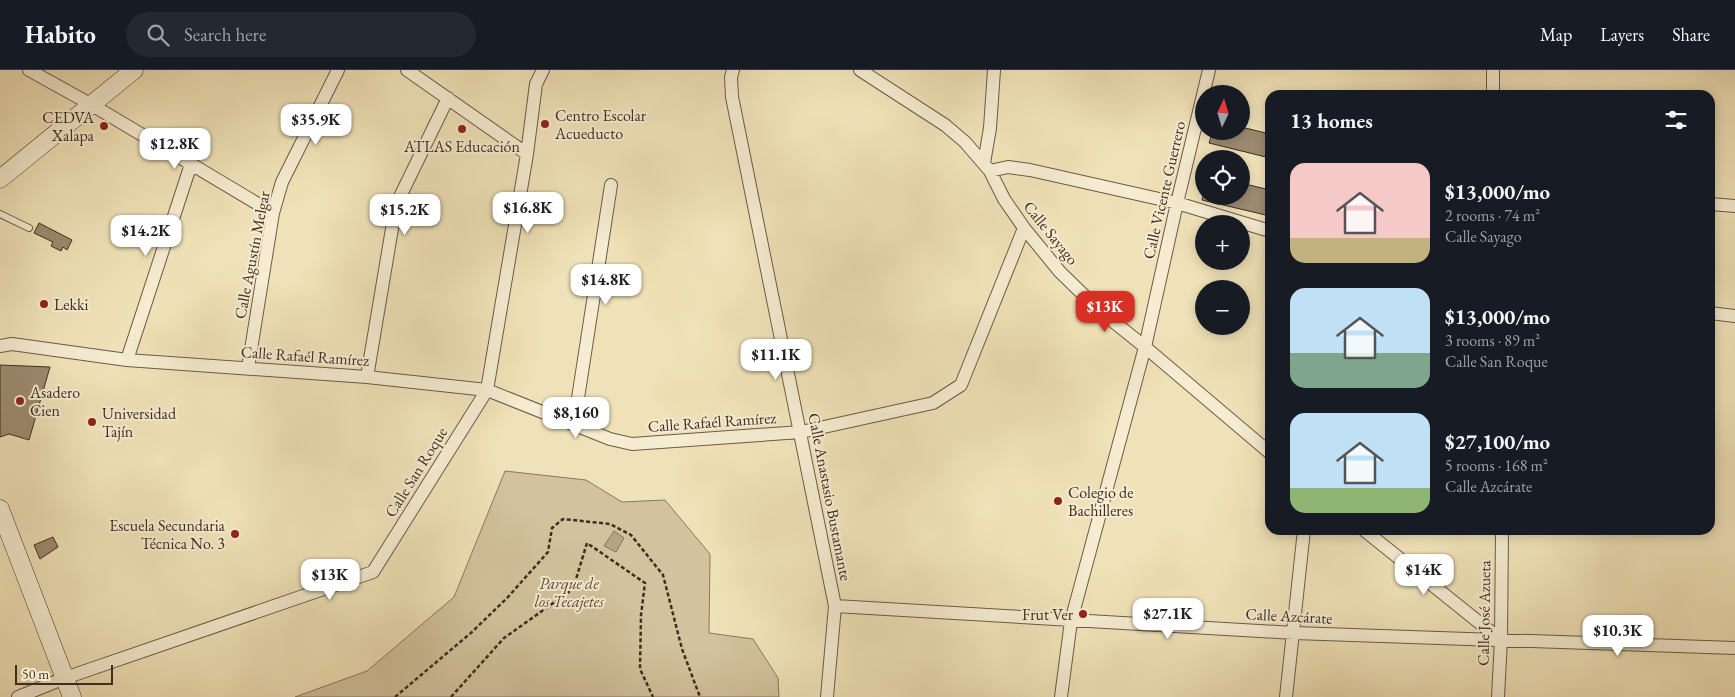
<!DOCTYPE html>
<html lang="en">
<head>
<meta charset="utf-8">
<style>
  :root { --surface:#171b24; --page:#242831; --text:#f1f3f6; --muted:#9ea1a6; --line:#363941; --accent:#d93025 }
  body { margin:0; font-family:"EB Garamond",serif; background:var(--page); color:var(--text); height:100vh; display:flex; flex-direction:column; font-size:19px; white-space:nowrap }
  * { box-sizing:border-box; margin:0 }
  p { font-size:16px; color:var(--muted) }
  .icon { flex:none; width:28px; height:28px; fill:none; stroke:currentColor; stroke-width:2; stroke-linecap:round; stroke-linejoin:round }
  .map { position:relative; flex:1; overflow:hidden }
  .drawer { position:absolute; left:1265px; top:20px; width:450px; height:445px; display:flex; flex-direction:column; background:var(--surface); border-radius:15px; box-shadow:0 2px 12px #0003 }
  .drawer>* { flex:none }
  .needle { width:32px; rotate:4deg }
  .controls { position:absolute; left:1195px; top:15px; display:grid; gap:10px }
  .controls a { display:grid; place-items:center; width:55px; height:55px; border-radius:50%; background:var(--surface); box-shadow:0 2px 12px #0003; font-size:25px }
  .scale { position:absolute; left:15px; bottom:12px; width:98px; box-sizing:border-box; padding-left:5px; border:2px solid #402c21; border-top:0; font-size:14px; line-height:18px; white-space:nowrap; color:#402c21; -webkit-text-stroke:4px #f5ecd1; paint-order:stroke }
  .price { position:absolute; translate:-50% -42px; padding:0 11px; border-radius:10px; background:#fff; color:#222; font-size:16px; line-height:32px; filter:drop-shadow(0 1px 2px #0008) }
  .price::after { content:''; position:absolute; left:50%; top:30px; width:15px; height:11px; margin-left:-8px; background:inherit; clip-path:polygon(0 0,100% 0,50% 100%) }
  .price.selected { background:var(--accent); color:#fff }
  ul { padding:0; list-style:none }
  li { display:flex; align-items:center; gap:15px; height:125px; padding:0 25px }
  li span { display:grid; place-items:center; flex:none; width:140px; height:100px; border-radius:15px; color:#555 }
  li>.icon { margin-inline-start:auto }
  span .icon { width:60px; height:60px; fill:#fffc; stroke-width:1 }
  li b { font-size:21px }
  h2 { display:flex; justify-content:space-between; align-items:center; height:60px; padding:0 25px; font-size:21px }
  header { display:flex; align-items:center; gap:30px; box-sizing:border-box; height:70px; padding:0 25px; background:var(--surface); border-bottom:1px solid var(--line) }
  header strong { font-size:24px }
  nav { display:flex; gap:28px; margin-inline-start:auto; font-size:18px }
  .search { width:350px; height:45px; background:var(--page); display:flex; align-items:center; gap:12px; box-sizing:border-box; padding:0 18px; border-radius:28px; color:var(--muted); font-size:19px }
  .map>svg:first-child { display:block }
  .green { fill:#d2c39e; stroke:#897860 }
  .water { fill:#b4a485; stroke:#86745d }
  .building { fill:#9c8b70; stroke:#402c21 }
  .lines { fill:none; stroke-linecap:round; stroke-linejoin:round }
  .lane-casing { stroke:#6c5a47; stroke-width:8 }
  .street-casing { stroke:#6c5a47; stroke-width:14 }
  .secondary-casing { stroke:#402c21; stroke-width:19 }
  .path { stroke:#402c21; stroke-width:2.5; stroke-dasharray:4 2.5; stroke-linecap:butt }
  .lane { stroke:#f5ecd1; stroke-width:6 }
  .street { stroke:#f5ecd1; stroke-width:12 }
  .secondary { stroke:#f5ecd1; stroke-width:18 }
  .poi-dot { fill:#8f2418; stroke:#f5ecd1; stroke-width:2 }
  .labels { text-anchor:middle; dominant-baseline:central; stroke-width:4; stroke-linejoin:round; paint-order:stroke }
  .poi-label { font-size:16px; fill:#402c21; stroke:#f5ecd1; text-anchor:start }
  .street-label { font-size:16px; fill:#402c21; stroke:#f5ecd1 }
  .park-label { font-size:16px; font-style:italic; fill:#5d4a3a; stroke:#f5ecd1 }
</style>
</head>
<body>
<header>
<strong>Habito</strong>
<div class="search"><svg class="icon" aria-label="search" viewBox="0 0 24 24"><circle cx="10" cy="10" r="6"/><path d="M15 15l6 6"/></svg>Search here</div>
<nav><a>Map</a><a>Layers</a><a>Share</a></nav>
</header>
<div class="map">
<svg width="1735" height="627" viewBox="0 0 1735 627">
  <rect width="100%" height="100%" fill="#f0e2b8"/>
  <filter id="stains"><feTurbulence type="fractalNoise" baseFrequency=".004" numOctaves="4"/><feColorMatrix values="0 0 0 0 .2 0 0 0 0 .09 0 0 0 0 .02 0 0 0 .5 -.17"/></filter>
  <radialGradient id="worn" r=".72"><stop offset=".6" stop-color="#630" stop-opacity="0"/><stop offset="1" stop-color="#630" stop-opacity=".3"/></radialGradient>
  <path class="green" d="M505 401 586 410 622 432 665 430 710 484 709 563 753 569 778 608 779 627H295L367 601 454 527Z"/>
  <path class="water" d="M614 461 624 468 616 482 604 476Z"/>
  <path class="building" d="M1241 57 1270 64V88L1209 73 1213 61H1241Z
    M1241 113 1270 120V146L1202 130 1203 126H1241Z
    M39 153 72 170 67 180 63 177 61 181 51 176 53 172 34 163Z
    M0 295 50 297 29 370 9 364 0 367Z
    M53 467 58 477 40 489 34 475Z"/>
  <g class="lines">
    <g class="lane-casing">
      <path id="lane" d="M0 144 29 158"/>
    </g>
    <g class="street-casing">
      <path id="street" d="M29 0 92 35 273 143
        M407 0 527 84
        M733 0 731 7 732 27 835 536 827 627
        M860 0 945 55 965 72 990 101 1004 129 1024 158 1060 202 1099 240 1145 277 1270 383
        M1493 25V0
        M984 93 990 58 994 0
        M990 101 1008 97 1030 100 1177 133 1270 161
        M1710 134 1735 136
        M1710 243 1735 246
        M0 276 12 274 127 290 367 307 487 320 610 369 632 374 801 362 933 333 961 315 1024 158
        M127 290 191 94
        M248 298 273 143 282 112 338 0
        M367 307 396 135 448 28
        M574 354 611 115
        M1364 460 1501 570
        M835 536 1294 563 1735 578
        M18 627 65 608 373 502 487 320 527 84 536 14 543 0
        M1061 627 1071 551 1145 277 1177 133 1209 0
        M1286 627 1304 460
        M1498 627 1501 570 1502 460"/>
    </g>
    <g class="secondary-casing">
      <path id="secondary" d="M0 109 134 0
        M0 439 72 627"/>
    </g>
    <path class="path" d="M395 627 472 562 508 527 548 482 552 458 563 449 610 454 631 465 663 505 682 579 700 627
      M451 627 504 568 573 519 587 473 645 513 641 545 640 599 653 627"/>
    <use href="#lane" class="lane"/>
    <use href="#street" class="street"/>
    <use href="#secondary" class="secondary"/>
  </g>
  <g class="poi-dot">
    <circle cx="545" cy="54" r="5"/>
    <circle cx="104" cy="56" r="5"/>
    <circle cx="462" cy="59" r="5"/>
    <circle cx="44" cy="234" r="5"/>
    <circle cx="20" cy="331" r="5"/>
    <circle cx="92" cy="352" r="5"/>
    <circle cx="1058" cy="431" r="5"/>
    <circle cx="235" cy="464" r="5"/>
    <circle cx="1083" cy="544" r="5"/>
  </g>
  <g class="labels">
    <g class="poi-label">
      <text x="555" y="45">Centro Escolar<tspan x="555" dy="18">Acueducto</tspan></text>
      <text x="94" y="47" text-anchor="end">CEDVA<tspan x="94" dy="18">Xalapa</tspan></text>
      <text x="462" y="76" text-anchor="middle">ATLAS Educación</text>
      <text x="54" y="234">Lekki</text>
      <text x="30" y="322">Asadero<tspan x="30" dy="18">Cien</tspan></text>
      <text x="102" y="343">Universidad<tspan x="102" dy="18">Tajín</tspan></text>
      <text x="1068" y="422">Colegio de<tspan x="1068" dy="18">Bachilleres</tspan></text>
      <text x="225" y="455" text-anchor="end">Escuela Secundaria<tspan x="225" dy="18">Técnica No. 3</tspan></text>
      <text x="1073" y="544" text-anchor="end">Frut Ver</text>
    </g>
    <g class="street-label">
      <text transform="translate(1164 120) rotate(-77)">Calle Vicente Guerrero</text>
      <text transform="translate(1051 163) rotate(51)">Calle Sayago</text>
      <text transform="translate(252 185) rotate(-79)">Calle Agustín Melgar</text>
      <text transform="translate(305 286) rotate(4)">Calle Rafaél Ramírez</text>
      <text transform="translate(712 352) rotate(-4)">Calle Rafaél Ramírez</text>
      <text transform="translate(416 402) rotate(-58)">Calle San Roque</text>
      <text transform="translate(830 427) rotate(79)">Calle Anastasio Bustamante</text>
      <text transform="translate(1484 543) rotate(-89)">Calle José Azueta</text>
      <text transform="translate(1289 546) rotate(3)">Calle Azcárate</text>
    </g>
    <g class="park-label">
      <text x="569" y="513">Parque de<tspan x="569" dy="18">los Tecajetes</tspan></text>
    </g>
  </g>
  <rect width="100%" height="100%" filter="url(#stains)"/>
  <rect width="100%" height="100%" fill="url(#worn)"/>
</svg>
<div class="controls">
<a><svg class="needle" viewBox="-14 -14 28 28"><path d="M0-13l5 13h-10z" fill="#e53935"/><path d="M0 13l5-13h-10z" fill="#9ea1a6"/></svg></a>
<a><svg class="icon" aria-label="locate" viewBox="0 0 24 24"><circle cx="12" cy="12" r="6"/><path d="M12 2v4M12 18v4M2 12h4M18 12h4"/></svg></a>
<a>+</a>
<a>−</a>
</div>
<div class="scale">50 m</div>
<b class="price" style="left:316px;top:76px">$35.9K</b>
<b class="price" style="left:175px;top:100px">$12.8K</b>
<b class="price" style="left:528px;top:164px">$16.8K</b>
<b class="price" style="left:405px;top:166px">$15.2K</b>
<b class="price" style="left:146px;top:187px">$14.2K</b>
<b class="price" style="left:606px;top:236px">$14.8K</b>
<b class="price selected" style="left:1105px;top:263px">$13K</b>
<b class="price" style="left:776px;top:311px">$11.1K</b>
<b class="price" style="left:576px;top:369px">$8,160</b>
<b class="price" style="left:1424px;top:526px">$14K</b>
<b class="price" style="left:330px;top:531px">$13K</b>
<b class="price" style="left:1168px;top:570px">$27.1K</b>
<b class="price" style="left:1618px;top:587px">$10.3K</b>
<section class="drawer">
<h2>13 homes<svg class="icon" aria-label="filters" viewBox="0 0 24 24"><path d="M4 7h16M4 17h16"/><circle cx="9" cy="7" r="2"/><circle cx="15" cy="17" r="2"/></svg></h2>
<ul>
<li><span style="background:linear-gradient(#f6c9c9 75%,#c2b280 0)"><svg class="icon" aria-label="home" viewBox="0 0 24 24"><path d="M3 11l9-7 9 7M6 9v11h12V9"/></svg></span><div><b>$13,000/mo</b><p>2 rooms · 74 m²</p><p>Calle Sayago</p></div></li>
<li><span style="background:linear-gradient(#bfe0f5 65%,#7fa58c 0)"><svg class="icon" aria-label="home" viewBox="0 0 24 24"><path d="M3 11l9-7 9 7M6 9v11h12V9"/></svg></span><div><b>$13,000/mo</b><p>3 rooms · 89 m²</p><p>Calle San Roque</p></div></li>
<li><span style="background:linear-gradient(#bfe0f5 75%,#8fb573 0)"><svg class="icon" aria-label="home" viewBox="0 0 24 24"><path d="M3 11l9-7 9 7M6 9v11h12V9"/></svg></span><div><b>$27,100/mo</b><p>5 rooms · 168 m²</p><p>Calle Azcárate</p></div></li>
</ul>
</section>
</div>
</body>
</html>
